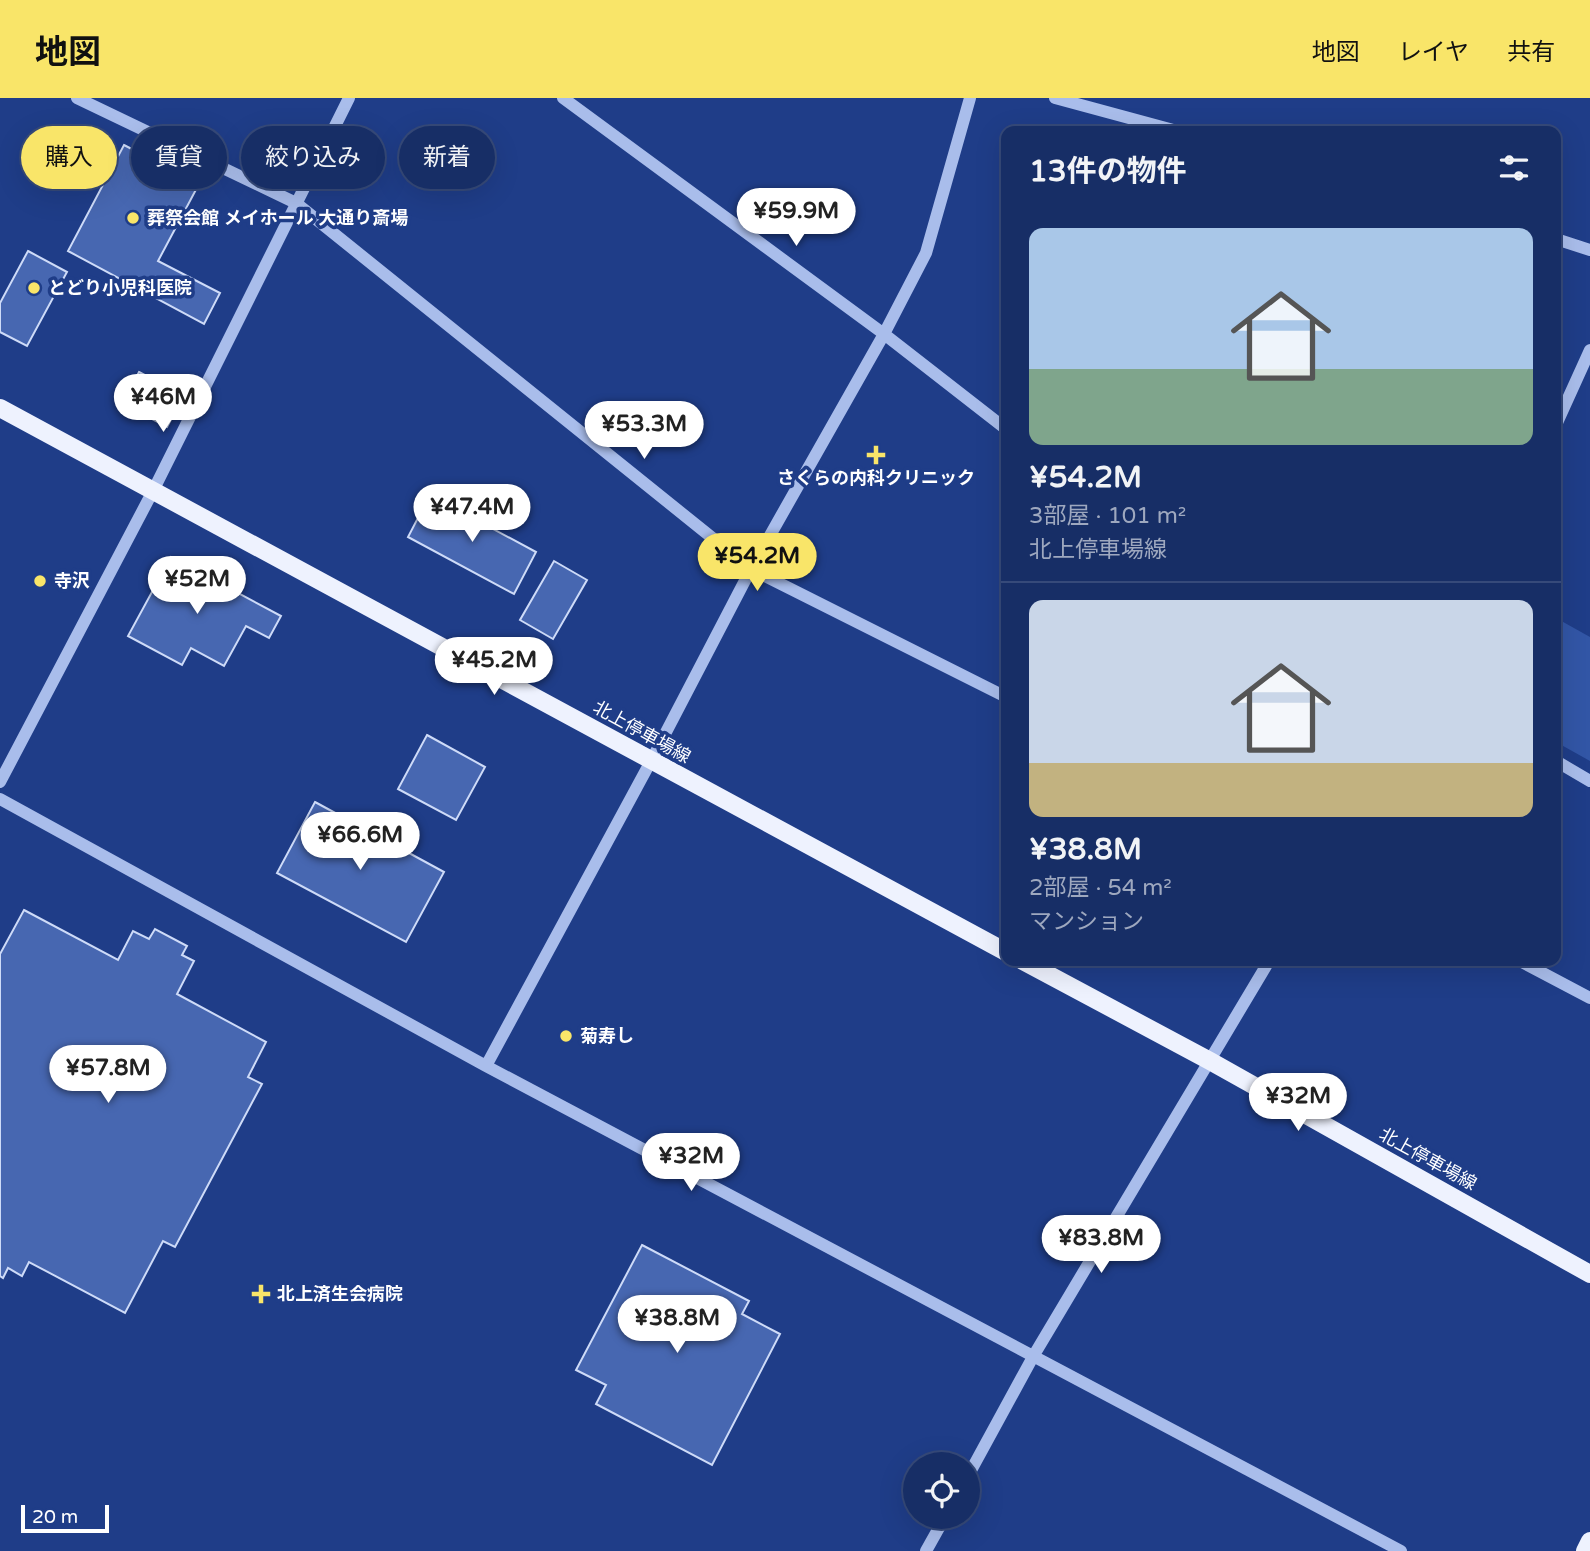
<!DOCTYPE html>
<html lang="ja">
<head>
<meta charset="utf-8">
<style>
  :root { --surface:#172e66; --page:#20366c; --text:#f1f3f6; --muted:#9ea8bf; --line:#364a7a; --accent:#f9e569 }
  body { margin:0; font-family:"Varela Round","Noto Sans JP",sans-serif; background:var(--page); color:var(--text); height:100vh; display:flex; flex-direction:column; font-size:26px; white-space:nowrap }
  * { box-sizing:border-box; margin:0 }
  p { font-size:23px; color:var(--muted) }
  .icon { flex:none; width:38px; height:38px; fill:none; stroke:currentColor; stroke-width:2; stroke-linecap:round; stroke-linejoin:round }
  .map { position:relative; flex:1; overflow:hidden }
  .drawer { position:absolute; left:1001px; top:28px; width:560px; height:840px; display:flex; flex-direction:column; background:var(--surface); border-radius:14px; box-shadow:0 7px 28px #0002,0 0 0 2px var(--line) }
  .drawer>* { flex:none }
  .hud { position:absolute; left:21px; top:28px; width:665px; height:63px; display:flex; gap:14px }
  .fabs { position:absolute; left:903px; top:1354px; display:grid; gap:14px }
  .fabs a { display:grid; place-items:center; width:77px; height:77px; border-radius:50%; background:var(--surface); box-shadow:0 7px 28px #0002,0 0 0 2px var(--line); font-size:35px }
  .scale { position:absolute; left:21px; bottom:18px; width:88px; box-sizing:border-box; padding-left:7px; border:4px solid #fff; border-top:0; font-size:19px; line-height:24px; white-space:nowrap; color:#fff; -webkit-text-stroke:5px #1f3d88; paint-order:stroke }
  .price { position:absolute; translate:-50% -60px; padding:0 16px; border-radius:24px; background:#fff; color:#222; font-size:23px; line-height:46px; filter:drop-shadow(0 2px 4px #0008) }
  .price::after { content:''; position:absolute; left:50%; top:42px; width:21px; height:16px; margin-left:-10px; background:inherit; clip-path:polygon(0 0,100% 0,50% 100%) }
  .price.selected { background:var(--accent); color:#111 }
  ul { padding:0; list-style:none }
  li { display:grid; align-content:center; gap:14px; height:371px; padding:0 28px }
  li+li { border-top:2px solid var(--line) }
  li span { display:grid; place-items:center; height:217px; border-radius:14px; color:#555 }
  li>.icon { margin-inline-start:auto }
  span .icon { width:126px; height:126px; fill:#fffc; stroke-width:1 }
  li b { font-size:30px }
  h2 { display:flex; justify-content:space-between; align-items:center; height:84px; padding:0 28px; font-size:30px }
  .chip { padding:0 24px; border-radius:32px; background:var(--surface); box-shadow:0 7px 28px #0002,0 0 0 2px var(--line); font-size:24px; line-height:63px }
  .chip.selected { background:var(--accent); color:#111 }
  header { display:flex; align-items:center; gap:42px; box-sizing:border-box; height:98px; padding:0 35px; background:var(--accent); color:#111 }
  header strong { font-size:33px }
  nav { display:flex; gap:38px; margin-inline-start:auto; font-size:24px }
  .map>svg:first-child { display:block }
  .green { fill:#3256a6 }
  .building { fill:#4767b1; stroke:#cedbf8; stroke-width:2 }
  .lines { fill:none; stroke-linecap:round; stroke-linejoin:round }
  .minor { stroke:#a9bdeb; stroke-width:12 }
  .major { stroke:#eef2fe; stroke-width:18 }
  .poi-dot { fill:#f9e569; stroke:#1f3d88; stroke-width:2.5 }
  .labels { text-anchor:middle; dominant-baseline:central; stroke-width:7; stroke-linejoin:round; paint-order:stroke }
  .poi-label { font-size:18px; font-weight:bold; fill:#fff; stroke:#1f3d88; text-anchor:start }
  .street-label { font-size:18px; fill:#fff; stroke:#1f3d88 }
</style>
</head>
<body>
<header>
<strong>地図</strong>
<nav><a>地図</a><a>レイヤ</a><a>共有</a></nav>
</header>
<div class="map">
<svg width="1590" height="1453" viewBox="0 0 1590 1453">
  <rect width="100%" height="100%" fill="#1f3d88"/>
  <path class="green" d="M1556 520 1590 539V663L1556 644Z"/>
  <path class="building" d="M124 47 199 86 158 163 220 195 204 226 68 153Z
    M28 153 67 174 27 248 0 234V205Z
    M139 274 184 298 167 329 122 305Z
    M430 397 536 454 514 496 408 439Z
    M171 459 281 518 269 540 246 528 224 568 191 550 182 567 128 538Z
    M554 463 587 482 553 541 520 522Z
    M427 637 485 669 456 722 398 691Z
    M315 704 444 774 406 844 277 775Z
    M24 812 118 862 133 833 149 841 155 831 187 848 182 857 194 863 177 896 266 944 248 979 262 986 175 1149 163 1143 125 1215 29 1164 22 1178 8 1170 3 1180 0 1178V856Z
    M642 1147 749 1203 742 1216 780 1236 712 1367 596 1306 606 1287 576 1272Z"/>
  <g class="lines">
    <path class="minor" d="M77 0 296 105 751 471 1006 599
      M563 0 884 236 1006 331
      M1055 0 1177 33
      M1556 141 1590 152
      M1556 327 1590 252
      M1556 663 1590 683
      M0 684 154 391 349 0
      M0 701 486 968 1401 1453
      M1520 863 1590 900
      M486 968 651 663 751 471 884 236 926 155 970 0
      M968 1378 1034 1257 1269 863
      M926 1453 945 1419"/>
    <path class="major" d="M0 310 1006 854
      M1023 863 1210 963 1590 1176
      M1585 1453 1590 1443"/>
  </g>
  <g class="poi-dot">
    <circle cx="133" cy="120" r="7"/>
    <circle cx="34" cy="190" r="7"/>
    <path d="M872.5 346.5h7v7h7v7h-7v7h-7v-7h-7v-7h7z"/>
    <circle cx="40" cy="483" r="7"/>
    <circle cx="566" cy="938" r="7"/>
    <path d="M257.5 1185.5h7v7h7v7h-7v7h-7v-7h-7v-7h7z"/>
  </g>
  <g class="labels">
    <g class="poi-label">
      <text x="147" y="120">葬祭会館 メイホール 大通り斎場</text>
      <text x="48" y="190">とどり小児科医院</text>
      <text x="876" y="380" text-anchor="middle">さくらの内科クリニック</text>
      <text x="54" y="483">寺沢</text>
      <text x="580" y="938">菊寿し</text>
      <text x="277" y="1196">北上済生会病院</text>
    </g>
    <g class="street-label">
      <text transform="translate(642 634) rotate(29)">北上停車場線</text>
      <text transform="translate(1428 1061) rotate(29)">北上停車場線</text>
    </g>
  </g>
</svg>
<div class="fabs">
<a><svg class="icon" aria-label="locate" viewBox="0 0 24 24"><circle cx="12" cy="12" r="6"/><path d="M12 2v4M12 18v4M2 12h4M18 12h4"/></svg></a>
</div>
<div class="scale">20 m</div>
<b class="price" style="left:796px;top:150px">¥59.9M</b>
<b class="price" style="left:163px;top:336px">¥46M</b>
<b class="price" style="left:644px;top:363px">¥53.3M</b>
<b class="price" style="left:472px;top:446px">¥47.4M</b>
<b class="price selected" style="left:757px;top:495px">¥54.2M</b>
<b class="price" style="left:197px;top:518px">¥52M</b>
<b class="price" style="left:494px;top:599px">¥45.2M</b>
<b class="price" style="left:360px;top:774px">¥66.6M</b>
<b class="price" style="left:108px;top:1007px">¥57.8M</b>
<b class="price" style="left:1298px;top:1035px">¥32M</b>
<b class="price" style="left:691px;top:1095px">¥32M</b>
<b class="price" style="left:1101px;top:1177px">¥83.8M</b>
<b class="price" style="left:677px;top:1257px">¥38.8M</b>
<div class="hud">
<a class="chip selected">購入</a>
<a class="chip">賃貸</a>
<a class="chip">絞り込み</a>
<a class="chip">新着</a>
</div>
<section class="drawer">
<h2>13件の物件<svg class="icon" aria-label="filters" viewBox="0 0 24 24"><path d="M4 7h16M4 17h16"/><circle cx="9" cy="7" r="2"/><circle cx="15" cy="17" r="2"/></svg></h2>
<ul>
<li><span style="background:linear-gradient(#a9c7e8 65%,#7fa58c 0)"><svg class="icon" aria-label="home" viewBox="0 0 24 24"><path d="M3 11l9-7 9 7M6 9v11h12V9"/></svg></span><div><b>¥54.2M</b><p>3部屋 · 101 m²</p><p>北上停車場線</p></div></li>
<li><span style="background:linear-gradient(#c9d6e8 75%,#c2b280 0)"><svg class="icon" aria-label="home" viewBox="0 0 24 24"><path d="M3 11l9-7 9 7M6 9v11h12V9"/></svg></span><div><b>¥38.8M</b><p>2部屋 · 54 m²</p><p>マンション</p></div></li>
</ul>
</section>
</div>
</body>
</html>
